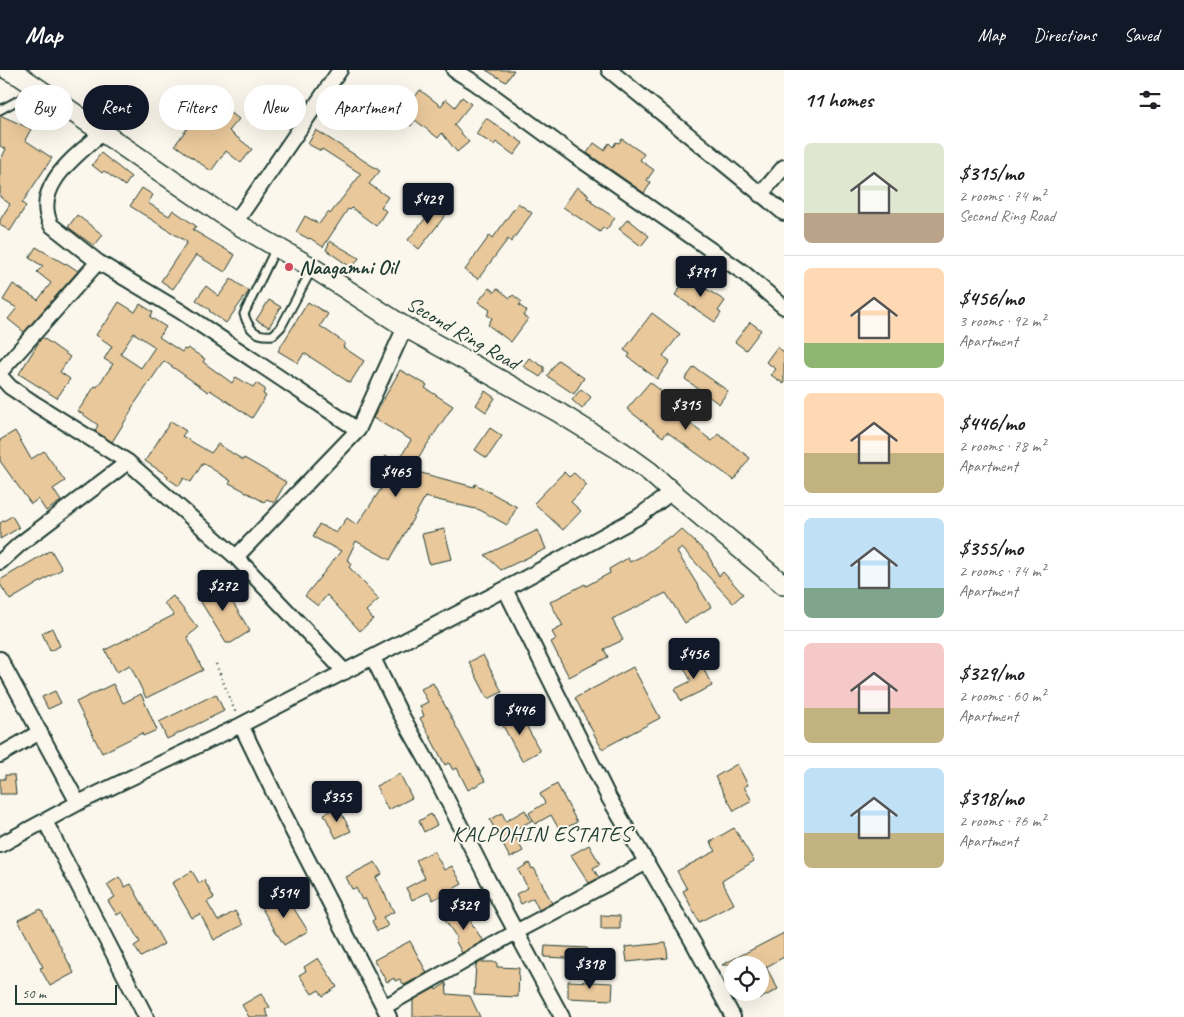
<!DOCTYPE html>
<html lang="en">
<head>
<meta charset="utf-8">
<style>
  :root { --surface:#fff; --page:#f2f2f2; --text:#202124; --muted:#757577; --line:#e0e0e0; --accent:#111827 }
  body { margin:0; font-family:Caveat,sans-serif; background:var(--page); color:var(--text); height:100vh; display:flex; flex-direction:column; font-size:19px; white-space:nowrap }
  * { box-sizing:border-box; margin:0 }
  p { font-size:16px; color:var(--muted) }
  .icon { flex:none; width:28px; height:28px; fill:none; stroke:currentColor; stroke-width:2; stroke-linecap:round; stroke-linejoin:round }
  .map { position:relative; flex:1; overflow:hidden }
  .sheet { display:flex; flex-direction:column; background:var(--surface); width:400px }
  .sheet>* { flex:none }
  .hud { position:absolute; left:15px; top:15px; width:475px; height:45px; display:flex; gap:10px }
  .tools { position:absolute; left:724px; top:886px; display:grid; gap:10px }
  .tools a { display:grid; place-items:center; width:45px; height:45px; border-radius:50%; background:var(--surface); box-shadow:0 5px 20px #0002; font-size:25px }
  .scale { position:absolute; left:15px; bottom:12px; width:102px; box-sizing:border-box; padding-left:5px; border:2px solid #1f3d34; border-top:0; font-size:14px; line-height:18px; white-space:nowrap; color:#1f3d34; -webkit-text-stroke:4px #fbf7ec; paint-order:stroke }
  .price { position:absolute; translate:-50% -42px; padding:0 11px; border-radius:5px; background:var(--accent); color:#fff; font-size:16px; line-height:32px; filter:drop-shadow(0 1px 2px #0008) }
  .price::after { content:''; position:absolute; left:50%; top:30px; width:15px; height:11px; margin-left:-8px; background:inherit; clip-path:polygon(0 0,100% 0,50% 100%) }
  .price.on { background:#222; color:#fff }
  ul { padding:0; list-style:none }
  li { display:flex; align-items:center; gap:15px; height:125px; padding:0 20px }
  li+li { border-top:1px solid var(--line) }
  li span { display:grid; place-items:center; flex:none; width:140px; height:100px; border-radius:8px; color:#555 }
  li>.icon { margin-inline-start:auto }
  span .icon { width:60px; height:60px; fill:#fffc; stroke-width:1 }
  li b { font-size:21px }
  h2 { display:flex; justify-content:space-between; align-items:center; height:60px; padding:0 20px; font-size:21px }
  .pill { padding:0 18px; border-radius:22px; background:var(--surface); box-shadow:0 5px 20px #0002; font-size:18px; line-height:45px }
  .pill.on { background:var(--accent); color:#fff }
  header { display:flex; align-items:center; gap:30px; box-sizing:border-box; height:70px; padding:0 25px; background:var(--accent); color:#fff }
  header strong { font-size:24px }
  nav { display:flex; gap:28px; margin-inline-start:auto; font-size:18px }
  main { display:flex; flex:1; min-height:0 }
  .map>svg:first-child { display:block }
  .building { fill:#e9c89b; stroke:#1f3d34; fill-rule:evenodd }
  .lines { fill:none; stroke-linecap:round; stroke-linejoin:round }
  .lane-casing { stroke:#1f3d34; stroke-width:11 }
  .street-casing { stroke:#1f3d34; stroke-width:18 }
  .secondary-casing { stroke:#1f3d34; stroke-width:22 }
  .path { stroke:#1f3d34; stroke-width:2.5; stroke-dasharray:1 4; stroke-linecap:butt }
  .lane { stroke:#fbf7ec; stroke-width:7 }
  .street { stroke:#fbf7ec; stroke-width:14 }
  .secondary { stroke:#fbf7ec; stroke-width:19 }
  .poi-dot { fill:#d1495b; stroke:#fbf7ec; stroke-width:2 }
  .labels { text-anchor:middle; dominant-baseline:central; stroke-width:4; stroke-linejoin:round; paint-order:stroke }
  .poi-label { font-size:21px; font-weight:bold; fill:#1f3d34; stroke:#fbf7ec; text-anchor:start }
  .street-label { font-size:21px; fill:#1f3d34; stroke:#fbf7ec }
  .neighbourhood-label { font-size:22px; letter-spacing:1px; fill:#1f3d34; stroke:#fbf7ec }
</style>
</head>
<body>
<header>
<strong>Map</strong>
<nav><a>Map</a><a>Directions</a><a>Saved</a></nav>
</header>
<main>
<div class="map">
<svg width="784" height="947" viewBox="0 0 784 947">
  <rect width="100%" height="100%" fill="#fbf7ec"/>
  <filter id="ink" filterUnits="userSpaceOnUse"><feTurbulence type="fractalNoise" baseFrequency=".02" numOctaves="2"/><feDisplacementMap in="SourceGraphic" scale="10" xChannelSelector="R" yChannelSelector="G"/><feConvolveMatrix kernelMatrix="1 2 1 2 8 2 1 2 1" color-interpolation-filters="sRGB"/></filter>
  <g filter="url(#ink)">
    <path class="building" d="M486 0H514L506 12Z
      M420 20 441 36 446 29 455 37 462 27 471 34 454 55 469 72 457 82 442 63 438 68 415 50 411 56 400 48Z
      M220 35 239 49 229 61 252 79 241 93 226 81 211 101 175 75 200 41 209 48Z
      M0 45 31 59 25 70 52 88 22 133 26 136 10 161 0 155V150L10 134 0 127V91L6 79 0 76Z
      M486 48 523 73 514 85 496 72 494 75 476 64Z
      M316 60 380 101 369 114 388 127 381 137 386 141 376 156 352 138 350 140 348 139 323 177 310 168 309 169 296 162 305 146 319 154 328 142 330 144 361 104 322 79 321 81 308 74Z
      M622 69 644 84 640 90 654 100 647 110 651 113 644 123 587 83 594 73 604 80 609 73 613 77 616 72 619 73Z
      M101 83 131 107 125 116 104 101 102 103 92 95Z
      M577 117 589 125 587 128 592 130 591 132 615 148 606 160 603 157 600 162 563 137Z
      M142 118 153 125 148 133 169 146 173 140 196 156 193 160 235 185 225 202 196 185 173 219 161 211 187 172 130 136Z
      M434 131 448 142 419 179 408 170 428 145 425 143Z
      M518 133 532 143 511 172 508 169 478 209 465 200 490 165 493 168Z
      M77 145 103 165 94 176 68 157Z
      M628 149 649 166 641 176 619 159Z
      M330 171 359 188 352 198 326 180Z
      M36 177 65 194 66 193 78 201 24 262 8 249 17 238 3 230 13 214 38 230 51 213 37 202 43 196 29 188Z
      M688 206 695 211 698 207 708 214 705 218 725 231 718 241 721 243 715 252 675 225Z
      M231 209 249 221 226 253 209 241 210 240 196 230 206 216 219 226Z
      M489 218 495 222 497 218 510 228 513 225 522 232 519 235 527 241 523 246 528 249 511 272 488 255 492 248 487 245 490 240 478 232Z
      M269 230 281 237 269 257 256 250Z
      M119 232 135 242 140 234 153 242 150 247 166 257 159 267 182 282 184 279 186 280 188 278 205 289 203 292 232 313 236 307 253 317 256 313 265 319 263 324 266 326 252 348 210 320 208 322 164 291 131 339 132 340 112 372 95 361 98 355 78 341 95 316 97 317 113 294 104 289 112 276 96 265 104 253 105 254ZM134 263 155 277 141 298 120 284Z
      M308 232 328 244 320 256 345 273 343 277 364 291 350 313 304 283 298 293 278 281Z
      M652 243 680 264 663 286 670 291 657 309 628 287 630 284 624 280Z
      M750 252 761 260 746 280 735 272Z
      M42 267 70 287 60 302 70 309 57 328 19 304Z
      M777 277 784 282V314L771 305 776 299 766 292Z
      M529 288 544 297V302L540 307 523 296Z
      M558 290 584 308 574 324 547 306Z
      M694 297 728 321 719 334 685 309Z
      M400 300 427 315 425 318 453 336 410 400 474 417 475 414 517 437 507 455 480 440 425 427 390 490 356 471 347 490 352 493 349 497 379 529 366 541 373 549 360 561 327 525 318 536 305 526 341 481 313 467 319 454 336 463 347 448 357 455 383 416 371 409 386 386 397 393 411 370 373 348Z
      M650 312 661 321 660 323 685 342 682 347 712 371 718 364 750 388 734 410 667 362 663 367 627 339Z
      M581 319 591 327 582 339 572 330Z
      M485 321 495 328 486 342 476 335Z
      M171 351 186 361 182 366 211 383 218 374 243 390 244 388 286 412 274 433 267 429 264 432 239 418 229 413 231 411 203 393 191 412 184 408 179 416 167 408 168 406 145 391Z
      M490 358 502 366 487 388 475 380Z
      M15 361 31 389 44 381 65 411 53 419 61 431 46 441 38 429 31 434 0 391V370Z
      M564 402 569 407 574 403 587 415 571 432 581 441 563 460 534 433Z
      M12 446 19 458 0 469V453Z
      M444 459 452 489 429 494 422 464Z
      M681 459 707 483 719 506 723 502 743 524 733 533 682 478 677 482 711 537 685 553 666 523 612 549 623 570 604 579 608 587 569 607 551 572 556 569 552 562 563 556 550 532 585 514 586 516 610 503 609 499 628 488 630 492 642 486 670 466 671 468Z
      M538 460 546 479 501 500 485 485Z
      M51 480 62 499 10 530 0 514V510Z
      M219 510 250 561 231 573H226L196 524Z
      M173 526 198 558 187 567 203 600 146 628 130 595 117 602 105 580 174 545 164 533Z
      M52 558 60 576 50 581 42 563Z
      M483 585 502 622 488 629 469 592Z
      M698 587 712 616 681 631 675 619 691 611 682 594Z
      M633 597 660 648 602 679 575 628Z
      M433 613 485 711 468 720 457 698 453 700 449 693 445 695 420 648 424 646 420 636 428 632 421 619Z
      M113 614 123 633 141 624 157 660 143 666 142 663 102 683 76 632Z
      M55 621 61 633 48 639 42 627Z
      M216 624 224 641 167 669 159 652Z
      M519 642 540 681 522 691 501 652Z
      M737 694 748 715 744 717 752 731 734 741 715 707Z
      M400 704 412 728 388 740 376 716Z
      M5 705H14L16 724H0V709H5Z
      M557 714 577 752 560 761 551 745 535 754 529 743 545 733 540 724Z
      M338 737 351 761 336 768 324 744Z
      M525 740 531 751 512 761 523 781 510 788 490 750 502 743 506 751Z
      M431 744 437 755 424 762 419 751Z
      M734 758 754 791 722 811 734 834 699 852 683 821 687 819 677 801 716 781 710 772Z
      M589 775 600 794 593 798 599 808 589 813 571 785Z
      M434 781 444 800 452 796 462 814 433 830 429 822 412 830 406 818 425 808 416 790Z
      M375 792 382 804 376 807 394 842 383 847 388 856 377 861 372 851 375 849 365 828 362 830 356 818 352 819 346 807Z
      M529 793 532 799 534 798 552 833 539 840 533 828 521 834 516 824 528 818 518 800Z
      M192 801 199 813 204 810 214 828 207 832 218 851 235 841 243 855 214 870 200 844 192 848 172 813Z
      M119 807 125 817 131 814 164 874 141 887 134 876 140 872 122 842 117 845 108 831 115 827 107 815Z
      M284 823 308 861 284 875 261 837Z
      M462 838 483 871 462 883 455 870 457 868 445 850Z
      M41 839 74 903 50 916 40 898 43 897 18 850Z
      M601 845 620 846V859H601Z
      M784 863V887L766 897 778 919 760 929V895H722Z
      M410 871 427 903 404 915 400 909 395 911 394 908 387 912 374 890Z
      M666 873 668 888 627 892 625 877Z
      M545 876 587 878 586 889 544 887Z
      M318 888 337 917 323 926 319 920 312 924 299 905 306 901 304 897Z
      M481 892H497V897L519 898 518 927 474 925 476 895Z
      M568 911 613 913 612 930 568 928Z
      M446 913 447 924 470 926 480 947H413V930L435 918 436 920Z
      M261 924 270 937 265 940 269 947H249L242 935Z"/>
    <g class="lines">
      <g class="lane-casing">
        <path id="lane" d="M0 40 37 20
          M276 178 244 244C249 260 256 267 273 265L281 257 312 199"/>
      </g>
      <g class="street-casing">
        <path id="street" d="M454 0 474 12 574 85 744 203 784 237
          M609 0 784 143
          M103 62C79 84 31 116 51 155L98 192 180 241 358 360
          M760 125 784 97
          M235 153 340 0
          M0 302 98 192
          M0 306 10 317 37 335 128 392 236 487 345 602
          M236 487 358 360 405 257
          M0 492 20 474 128 392
          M505 519 609 728 694 874 733 947
          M373 588 399 641 430 696 488 810 562 947
          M0 589 78 733
          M241 655 285 746 389 947
          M0 685 40 662
          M45 751 146 947
          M0 775 78 733 241 655 505 519 638 447 672 422
          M384 937 516 862 647 792"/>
      </g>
      <g class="secondary-casing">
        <path id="secondary" d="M8 0 20 6 235 153 313 198 405 257 558 342 621 381 650 402 672 422 784 515"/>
      </g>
      <path class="path" d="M216 594 236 644"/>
      <use href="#lane" class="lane"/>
      <use href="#street" class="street"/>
      <use href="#secondary" class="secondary"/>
    </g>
  </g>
  <circle class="poi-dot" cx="289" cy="197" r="5"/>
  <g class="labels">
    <g class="poi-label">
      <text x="299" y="197">Naagamni Oil</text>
    </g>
    <g class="street-label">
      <text transform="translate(463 263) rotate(30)">Second Ring Road</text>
    </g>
    <g class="neighbourhood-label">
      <text x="542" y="764">KALPOHIN ESTATES</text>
    </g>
  </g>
</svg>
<div class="tools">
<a><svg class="icon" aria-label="locate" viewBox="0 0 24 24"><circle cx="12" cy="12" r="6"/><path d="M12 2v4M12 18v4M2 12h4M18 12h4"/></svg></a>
</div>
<div class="scale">50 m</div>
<b class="price" style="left:428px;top:155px">$429</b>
<b class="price" style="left:701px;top:228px">$791</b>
<b class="price on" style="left:686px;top:361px">$315</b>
<b class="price" style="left:396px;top:428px">$465</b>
<b class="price" style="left:223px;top:542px">$272</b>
<b class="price" style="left:694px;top:610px">$456</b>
<b class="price" style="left:520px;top:666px">$446</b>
<b class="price" style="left:337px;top:753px">$355</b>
<b class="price" style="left:284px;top:849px">$514</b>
<b class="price" style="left:464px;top:861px">$329</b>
<b class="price" style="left:590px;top:920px">$318</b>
<div class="hud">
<a class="pill">Buy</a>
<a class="pill on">Rent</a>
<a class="pill">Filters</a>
<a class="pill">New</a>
<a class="pill">Apartment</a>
</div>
</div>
<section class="sheet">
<h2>11 homes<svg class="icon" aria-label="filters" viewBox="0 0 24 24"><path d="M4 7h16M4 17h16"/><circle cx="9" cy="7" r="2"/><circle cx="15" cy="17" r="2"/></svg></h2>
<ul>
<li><span style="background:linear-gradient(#dfe7d0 70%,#b9a48a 0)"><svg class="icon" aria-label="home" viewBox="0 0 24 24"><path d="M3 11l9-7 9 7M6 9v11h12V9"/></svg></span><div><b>$315/mo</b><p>2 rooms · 74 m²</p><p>Second Ring Road</p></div></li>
<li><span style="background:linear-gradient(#ffd9b3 75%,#8fb573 0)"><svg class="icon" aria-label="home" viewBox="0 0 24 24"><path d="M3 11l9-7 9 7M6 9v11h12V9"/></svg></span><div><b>$456/mo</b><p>3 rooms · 92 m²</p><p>Apartment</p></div></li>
<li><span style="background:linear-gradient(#ffd9b3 60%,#c2b280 0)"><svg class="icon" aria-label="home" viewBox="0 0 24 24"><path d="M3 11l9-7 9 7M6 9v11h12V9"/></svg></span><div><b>$446/mo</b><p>2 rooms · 78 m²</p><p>Apartment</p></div></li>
<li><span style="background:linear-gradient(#bfe0f5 70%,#7fa58c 0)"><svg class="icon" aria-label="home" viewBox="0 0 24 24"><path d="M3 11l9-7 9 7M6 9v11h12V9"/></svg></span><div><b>$355/mo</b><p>2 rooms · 74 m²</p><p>Apartment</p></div></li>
<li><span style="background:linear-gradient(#f6c9c9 65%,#c2b280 0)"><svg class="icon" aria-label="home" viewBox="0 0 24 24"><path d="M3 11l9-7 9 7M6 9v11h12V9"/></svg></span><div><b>$329/mo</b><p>2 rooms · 60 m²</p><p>Apartment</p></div></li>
<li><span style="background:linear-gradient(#bfe0f5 65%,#c2b280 0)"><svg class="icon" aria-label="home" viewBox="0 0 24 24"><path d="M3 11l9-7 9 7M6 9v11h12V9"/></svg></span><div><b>$318/mo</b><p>2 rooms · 76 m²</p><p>Apartment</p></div></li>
</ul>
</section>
</main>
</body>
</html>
